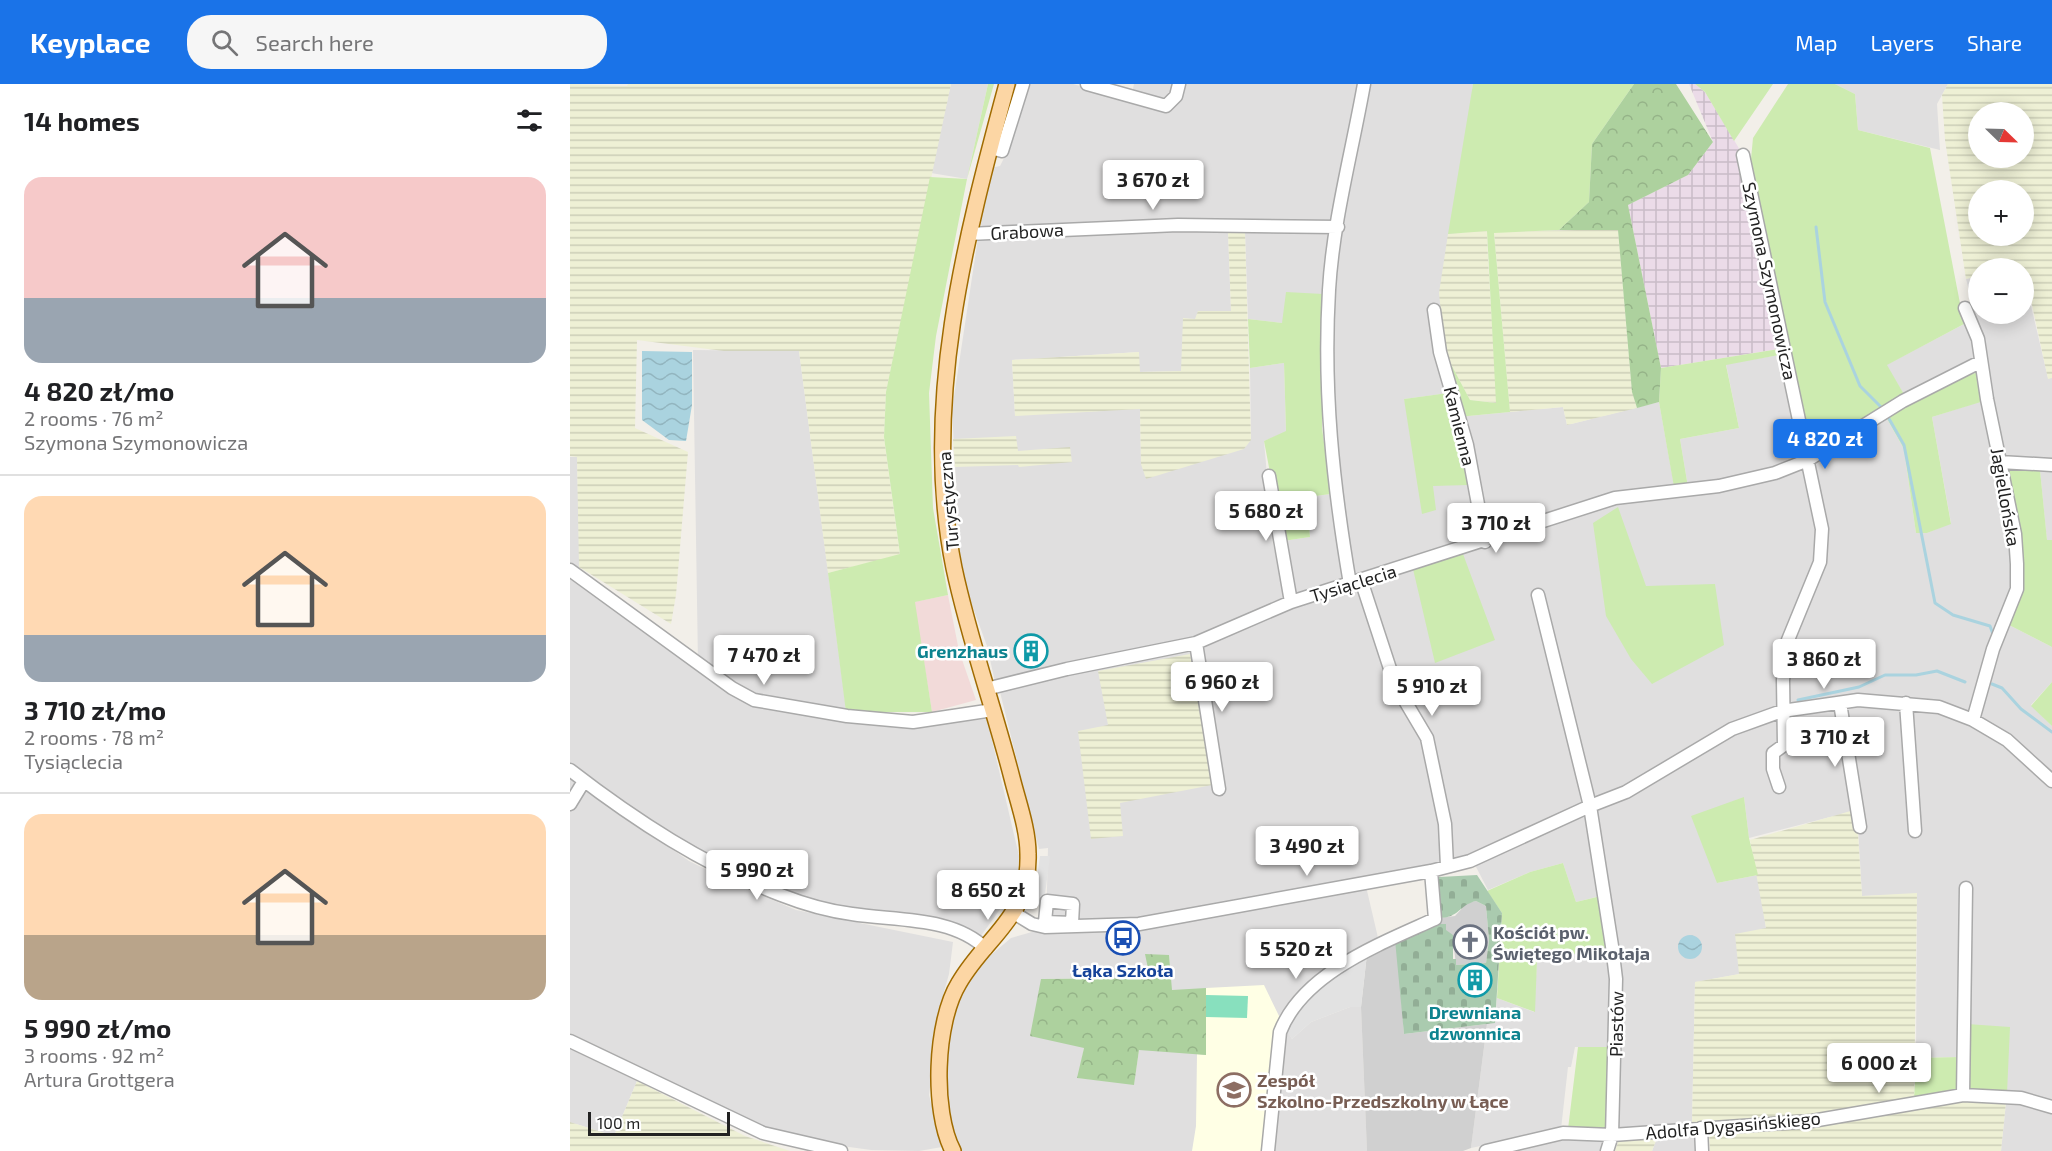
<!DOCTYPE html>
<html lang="en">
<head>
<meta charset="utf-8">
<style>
  :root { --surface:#fff; --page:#f6f6f6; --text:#202124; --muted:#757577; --line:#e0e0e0; --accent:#1a73e8 }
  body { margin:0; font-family:"Exo 2",sans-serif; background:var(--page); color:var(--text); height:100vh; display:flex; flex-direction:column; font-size:22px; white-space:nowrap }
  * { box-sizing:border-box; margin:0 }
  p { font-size:20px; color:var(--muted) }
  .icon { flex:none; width:33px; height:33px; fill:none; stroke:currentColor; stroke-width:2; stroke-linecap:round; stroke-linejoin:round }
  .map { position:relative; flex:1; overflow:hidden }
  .side { display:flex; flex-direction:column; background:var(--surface); width:570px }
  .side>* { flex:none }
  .needle { width:39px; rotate:113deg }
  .fabs { position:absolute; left:1398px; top:18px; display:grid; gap:12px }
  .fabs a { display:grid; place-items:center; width:66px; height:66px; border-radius:50%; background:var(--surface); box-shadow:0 3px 15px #0003; font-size:30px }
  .scale { position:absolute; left:18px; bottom:15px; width:142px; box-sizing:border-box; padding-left:6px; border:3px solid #222; border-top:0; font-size:16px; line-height:21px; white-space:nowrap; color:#222; -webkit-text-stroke:4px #fff; paint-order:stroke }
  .price { position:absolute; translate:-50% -51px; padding:0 14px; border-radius:6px; background:#fff; color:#222; font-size:20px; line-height:39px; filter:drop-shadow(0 2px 3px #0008) }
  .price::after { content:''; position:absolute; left:50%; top:36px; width:18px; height:14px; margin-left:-9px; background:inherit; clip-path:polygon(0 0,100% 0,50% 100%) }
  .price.selected { background:var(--accent); color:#fff }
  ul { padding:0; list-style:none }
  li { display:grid; align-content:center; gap:12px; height:318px; padding:0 24px }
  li+li { border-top:2px solid var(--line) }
  li span { display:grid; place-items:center; height:186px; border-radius:18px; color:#555 }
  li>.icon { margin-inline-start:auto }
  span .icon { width:108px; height:108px; fill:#fffc; stroke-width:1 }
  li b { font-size:26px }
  h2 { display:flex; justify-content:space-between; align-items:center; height:72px; padding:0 24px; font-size:26px }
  header { display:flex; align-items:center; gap:36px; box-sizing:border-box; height:84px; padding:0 30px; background:var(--accent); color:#fff }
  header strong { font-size:28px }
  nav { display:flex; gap:33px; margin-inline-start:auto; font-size:21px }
  .search { width:420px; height:54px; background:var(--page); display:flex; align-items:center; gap:15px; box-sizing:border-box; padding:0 21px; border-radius:24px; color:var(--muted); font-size:22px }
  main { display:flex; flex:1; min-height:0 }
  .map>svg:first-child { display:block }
  .residential { fill:#e0dfdf; fill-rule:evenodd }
  .commercial { fill:#f2dad9 }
  .industrial { fill:url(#industrial-grid) }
  .education { fill:#ffffe5 }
  .religious { fill:#d0d0d0 }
  .farmland { fill:url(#farmland-rules); fill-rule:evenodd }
  .grass { fill:#cdebb0 }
  .forest { fill:url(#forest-crowns) }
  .cemetery { fill:url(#cemetery-stones); fill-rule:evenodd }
  .pitch { fill:#88e0be }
  .parking { fill:#e2e2e2 }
  .water { fill:url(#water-waves) }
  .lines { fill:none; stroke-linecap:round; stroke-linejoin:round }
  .stream { stroke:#aad3df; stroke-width:3 }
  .minor-casing { stroke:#a9a9a9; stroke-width:15 }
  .major-casing { stroke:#a06b00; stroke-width:18 }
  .minor { stroke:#fff; stroke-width:12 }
  .major { stroke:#fcd6a4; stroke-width:15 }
  .labels { text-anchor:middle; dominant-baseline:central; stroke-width:5; stroke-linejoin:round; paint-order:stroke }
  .street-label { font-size:18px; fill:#222; stroke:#fff }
  .culture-label { font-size:18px; font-weight:bold; fill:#0d838f; stroke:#fff; text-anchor:end }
  .worship-label { font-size:18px; font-weight:bold; fill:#5b616d; stroke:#fff; text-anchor:start }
  .transit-label { font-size:18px; font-weight:bold; fill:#164399; stroke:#fff }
  .education-label { font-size:18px; font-weight:bold; fill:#785e54; stroke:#fff; text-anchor:start }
</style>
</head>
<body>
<header>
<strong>Keyplace</strong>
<div class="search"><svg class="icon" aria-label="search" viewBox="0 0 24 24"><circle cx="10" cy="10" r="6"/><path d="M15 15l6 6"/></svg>Search here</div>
<nav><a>Map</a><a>Layers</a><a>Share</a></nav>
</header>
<main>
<section class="side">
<h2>14 homes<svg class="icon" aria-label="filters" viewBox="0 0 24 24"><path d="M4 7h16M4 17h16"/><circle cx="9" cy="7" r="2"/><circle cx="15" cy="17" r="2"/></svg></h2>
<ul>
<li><span style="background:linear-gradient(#f6c9c9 65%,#9aa5b1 0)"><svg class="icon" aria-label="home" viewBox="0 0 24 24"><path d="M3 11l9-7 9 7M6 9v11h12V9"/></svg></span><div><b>4 820 zł/mo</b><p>2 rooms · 76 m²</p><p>Szymona Szymonowicza</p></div></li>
<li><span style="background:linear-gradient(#ffd9b3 75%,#9aa5b1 0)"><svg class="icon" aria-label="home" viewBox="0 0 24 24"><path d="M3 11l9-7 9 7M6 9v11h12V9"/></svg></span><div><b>3 710 zł/mo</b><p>2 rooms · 78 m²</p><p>Tysiąclecia</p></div></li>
<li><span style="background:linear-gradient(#ffd9b3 65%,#b9a48a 0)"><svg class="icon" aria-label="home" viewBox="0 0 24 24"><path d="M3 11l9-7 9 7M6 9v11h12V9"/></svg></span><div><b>5 990 zł/mo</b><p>3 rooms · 92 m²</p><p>Artura Grottgera</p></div></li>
</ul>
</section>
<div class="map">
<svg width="1482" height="1067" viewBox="0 0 1482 1067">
  <defs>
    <pattern id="industrial-grid" width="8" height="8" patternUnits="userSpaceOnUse" patternTransform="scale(1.5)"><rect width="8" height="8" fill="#ebdbe8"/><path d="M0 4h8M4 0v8" fill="none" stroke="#c9bcc7"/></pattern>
    <pattern id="farmland-rules" width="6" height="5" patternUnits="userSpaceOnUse" patternTransform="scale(1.5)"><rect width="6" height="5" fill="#eef0d5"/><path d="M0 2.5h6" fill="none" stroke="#ccceb7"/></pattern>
    <pattern id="forest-crowns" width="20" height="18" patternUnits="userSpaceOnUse" patternTransform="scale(1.5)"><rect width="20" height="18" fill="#add19e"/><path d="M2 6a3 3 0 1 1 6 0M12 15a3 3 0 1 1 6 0" fill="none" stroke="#95b388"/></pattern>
    <pattern id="cemetery-stones" width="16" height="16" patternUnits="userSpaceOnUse" patternTransform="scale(1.5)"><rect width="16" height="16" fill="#aacbaf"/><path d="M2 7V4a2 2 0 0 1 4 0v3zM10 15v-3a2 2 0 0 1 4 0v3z" fill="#92ae96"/></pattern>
    <pattern id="water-waves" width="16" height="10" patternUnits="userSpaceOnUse" patternTransform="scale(1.5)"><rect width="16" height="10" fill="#aad3df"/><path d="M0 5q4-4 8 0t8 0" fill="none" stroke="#92b5bf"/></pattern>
  </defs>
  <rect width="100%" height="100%" fill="#f2efe9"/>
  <path class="residential" d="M381 0H418L397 95 361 89Z
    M460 0H503L596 27 609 19 613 0H791L762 138 633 136 413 143 409 139 421 84 430 82 436 70Z
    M564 0H603L598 15 592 18 562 9Z
    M794 0H903L879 309 834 315 862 402 888 333 993 323 997 341 1089 318 1105 407 1205 389 1316 333 1334 365 1346 449H1357L1381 439 1362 333 1418 315 1402 236 1406 234 1396 195 1408 192V230H1454V192L1478 294H1482V456L1477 457 1470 386 1445 450 1441 518 1434 519 1425 544 1433 538 1482 563V598L1461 621 1482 642V1067H1431L1437 1009 1390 973 1346 974 1347 810 1292 812 1287 726 1179 754 1174 713 1147 799 1188 791 1196 844 1170 890 1125 898 1122 1039 1042 1051 1046 963H1005L1001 983H998L991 1045 901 1064 917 940 925 938 927 914 964 928 967 877 1030 812 1006 818 993 779 960 788 918 806 905 781 795 798 809 858 741 896 709 932 722 955 741 938 780 923H791L797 1067H702L713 981 697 1067H383L379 1058 375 946 388 899 441 854 476 844 478 764 469 765 430 608 626 559 780 500 764 408 759 205ZM599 871 601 906 569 966 564 1000 508 994 514 964 471 895 580 894Z
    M1265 0H1378L1367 20 1370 66 1288 46 1285 10Z
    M601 146 658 147 661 227H628L611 287 569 288V268L442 276 445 331 570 325 571 380 681 356 680 284 714 279 716 348 694 357 703 460 716 514 615 558 425 598 417 562 398 510 390 469 382 326 408 154Z
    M675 148H761L753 210 712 239 678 235Z
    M1398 238 1406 271 1403 275 1335 312 1316 281Z
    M123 266 229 267 277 632 362 641 417 635 449 772 448 788 441 810 408 856 399 851 281 830 132 776 0 686V373H7L10 493 128 579Z
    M1209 271 1231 368 1227 376 1198 387 1118 403 1110 355 1169 344 1156 280Z
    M761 410 775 495 723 513 713 457 740 453 737 413Z
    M0 694 119 777 172 803 226 826 383 858 379 890 372 915 359 1011 372 1063 349 1067 301 1066 250 1059 195 1043 0 949Z
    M0 965 67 997 44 1052 0 1038Z
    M1127 1051 1125 1067H1082L1087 1054Z
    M994 1056H1037L1033 1067H942Z"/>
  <path class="commercial" d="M378 511 389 567 406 616 362 628 344 518Z"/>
  <path class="industrial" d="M1119 0H1125L1135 8 1173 71 1215 264 1091 284 1058 121 1118 91 1143 58Z"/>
  <path class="education" d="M694 901 710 934 694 1067H622L626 1042 627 970 636 971V904Z"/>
  <path class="religious" d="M906 817 916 822 919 856 916 879 886 881 884 864 879 851 869 840V834L885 832 897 819Z
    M827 858 834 950 917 940 901 1064 893 1067H797L791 923 797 870Z"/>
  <path class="farmland" d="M0 0 57 2 58 0H381L316 308 314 353 330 471 258 489 229 267H154L67 256 65 344 118 368 106 511 101 540 9 483 7 373 0 372Z
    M1378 0H1482V294L1478 295 1454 184 1451 182 1408 184V192L1396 195 1375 56 1372 11ZM1408 28H1454V74H1408ZM1408 106H1454V152H1408Z
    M1048 145 1062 307 1067 324 997 341 993 323 940 328 924 148Z
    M917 146 918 175 927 319 900 316 875 269 869 209 878 150Z
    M658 147 675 148 681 356 674 365 576 395 571 380 570 325 445 332 442 276 569 268 570 288 611 287 613 234 625 235 628 227H661Z
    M446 352 448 367 500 363 502 378 449 383 448 381 385 383 383 355Z
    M620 570 642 701 550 719 553 752 521 755 508 647 538 641 528 587Z
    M1284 726 1288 749 1292 812 1347 809 1344 1016 1227 1034 1122 1039 1125 898 1169 890 1165 850 1196 844 1180 756Z
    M67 997 175 1052 220 1067H0V1038L44 1052Z
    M1391 1016 1436 1018 1431 1067H1140L1139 1049Z
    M1087 1054 1082 1067H1045L1049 1055Z"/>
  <path class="grass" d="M418 0H424L397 95 366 252 359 309 363 424 378 511 345 518 362 628H276L258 489 330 470 314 353 316 308 360 93 397 95Z
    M903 0H1064L1022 60 1019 118 989 146 924 149 940 328 888 333 898 401 863 402 866 426 852 430 834 315 878 309 875 269 900 316 926 319 917 147 878 150Z
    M1125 0H1203L1164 57 1135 8Z
    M1218 0H1265L1285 10 1288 46 1360 64 1394 240 1317 281 1335 312 1245 366 1238 364 1181 75 1183 54Z
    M716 208 753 210 752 344 761 410 737 413 740 453 713 457 694 357 716 347 714 279 680 284 678 235 712 239Z
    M1209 265V271L1156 281 1169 344 1110 355 1118 403H1104L1089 318 1091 284Z
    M1408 288 1414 317 1362 333 1381 440 1357 449H1346L1334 365 1316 333 1374 301Z
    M1434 381 1470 386 1477 456H1482V563L1437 540 1450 504Z
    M1048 423 1076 502 1145 500 1154 561 1082 600 1061 575 1036 532 1023 439Z
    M893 470 925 556 865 579 843 485Z
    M1482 598V642L1461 622Z
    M1174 713 1179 754 1188 791 1147 799 1121 732Z
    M993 779 1006 818 1031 812 1039 863 967 877 965 928 927 914 932 829 917 807 960 788Z
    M1397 940 1440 943 1437 1009 1398 1007Z
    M1008 963H1043L1037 1044 998 1045Z
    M1390 973 1389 1009 1344 1016 1346 974Z"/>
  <path class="forest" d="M1064 0H1106L1143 58 1118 91 1058 121 1091 284 1089 318 1067 324 1062 308 1048 146H989L1019 118 1022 60Z
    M575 870 599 871 602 906 636 904V971L569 966 564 1001 507 994 514 964 460 952 471 895 580 894Z"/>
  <path class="cemetery" d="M907 791 932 829 925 939 834 950 825 856 867 836 869 793ZM906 817 916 822 919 856 916 879 886 881V875H883V851L876 846V840H869V834C889 834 889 821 906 817Z"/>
  <path class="pitch" d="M636 911 678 912 677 934 636 933Z"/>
  <path class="parking" d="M470 772H480L473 826 464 817Z
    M797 870 791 923H780L741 938 722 955 714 942 738 910Z"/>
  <path class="water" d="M72 267 122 268V321L116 357 99 356 72 336Z
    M1108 863a12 12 0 1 1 24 0a12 12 0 1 1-24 0Z"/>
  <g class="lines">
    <path class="stream" d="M1246 143 1255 218 1290 302 1311 323
      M1318 333 1334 361 1365 519 1383 531 1420 542 1423 550
      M1422 600 1432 604 1451 625 1482 648
      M1228 616 1289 603 1315 591H1346L1367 587 1395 598"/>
    <g class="minor-casing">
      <path id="minor" d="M517 0 596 22 606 12 609 0
        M420 64 432 67 453 0
        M1173 71 1252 445 1250 478 1218 556 1213 596 1214 661 1203 669V685L1209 703
        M398 150 608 141 768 143
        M1395 224 1408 255 1417 315 1445 450 1447 480V505L1423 565 1403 636
        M864 226 870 268 897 361 915 458
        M1430 378 1482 381
        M699 392 721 518
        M0 486 162 604 184 616 277 632 343 638 423 626
        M791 496 825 600 857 654 875 740 877 782
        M780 500C763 400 753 307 759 206 763 137 782 68 794 0
        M968 511 1020 722 1042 862 1046 895 1042 1051 1037 1067
        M626 559 649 705
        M416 605 497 585 626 559 721 518 1045 414 1149 402 1205 389 1238 376 1333 317 1410 278
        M1270 619 1290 743
        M1336 619 1345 747
        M0 686C66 737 134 781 211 811 234 820 258 827 282 830 325 837 383 832 416 865
        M0 720 14 697
        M477 817 503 820 502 839 475 838Z
        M444 829 462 840 475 843 569 840 861 787 900 777 1020 722 1056 708 1162 645 1212 627 1288 616 1369 623 1403 636 1437 656 1482 697
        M0 957 193 1049 271 1067
        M1393 1011 1396 804
        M1131 1044 1132 1067
        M698 1067 710 948C733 889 810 860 865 835L861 787
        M916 1067 993 1049 1042 1051 1242 1037 1393 1011 1451 1014 1482 1023"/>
    </g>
    <g class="major-casing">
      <path id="major" d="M383 1067C362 1027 365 938 389 899 416 852 460 834 458 770 458 745 448 718 442 694 424 624 399 555 384 484 351 322 395 156 437 0"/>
    </g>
    <use href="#minor" class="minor"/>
    <use href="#major" class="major"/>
  </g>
  <defs>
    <g id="building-ring" transform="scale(1.725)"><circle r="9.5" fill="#fff" stroke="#0f9aa8" stroke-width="1.5"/><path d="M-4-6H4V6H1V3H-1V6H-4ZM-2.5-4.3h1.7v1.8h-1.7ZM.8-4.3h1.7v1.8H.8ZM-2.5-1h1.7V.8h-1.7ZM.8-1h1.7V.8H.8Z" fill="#0f9aa8"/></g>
    <g id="bus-ring" transform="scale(1.725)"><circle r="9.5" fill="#fff" stroke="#1a4fb4" stroke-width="1.5"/><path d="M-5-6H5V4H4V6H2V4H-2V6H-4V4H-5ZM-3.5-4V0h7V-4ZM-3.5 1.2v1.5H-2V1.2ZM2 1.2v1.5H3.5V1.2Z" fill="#1a4fb4"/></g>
    <g id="church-ring" transform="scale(1.725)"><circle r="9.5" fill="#fff" stroke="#6b7280" stroke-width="1.5"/><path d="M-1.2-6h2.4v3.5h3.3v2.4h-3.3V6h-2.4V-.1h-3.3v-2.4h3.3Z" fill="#6b7280"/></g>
    <g id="school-ring" transform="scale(1.725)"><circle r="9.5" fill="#fff" stroke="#8d6e63" stroke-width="1.5"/><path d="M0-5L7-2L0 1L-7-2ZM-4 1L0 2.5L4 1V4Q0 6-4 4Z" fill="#8d6e63"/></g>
  </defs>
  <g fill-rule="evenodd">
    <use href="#building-ring" x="461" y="567"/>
    <use href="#bus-ring" x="553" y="854"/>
    <use href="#church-ring" x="900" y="858"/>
    <use href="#building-ring" x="905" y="896"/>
    <use href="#school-ring" x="664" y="1006"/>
  </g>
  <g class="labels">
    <g class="street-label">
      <text transform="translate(457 147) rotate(-3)">Grabowa</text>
      <text transform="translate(1200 197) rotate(78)">Szymona Szymonowicza</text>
      <text transform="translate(890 342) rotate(76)">Kamienna</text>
      <text transform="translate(1436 413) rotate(80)">Jagiellońska</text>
      <text transform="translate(378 417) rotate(-95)">Turystyczna</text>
      <text transform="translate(783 499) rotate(-17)">Tysiąclecia</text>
      <text transform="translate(1046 940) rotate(-89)">Piastów</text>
      <text transform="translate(1163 1041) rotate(-5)">Adolfa Dygasińskiego</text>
    </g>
    <g class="culture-label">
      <text x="438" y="567">Grenzhaus</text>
      <text x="905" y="928" text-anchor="middle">Drewniana<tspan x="905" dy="21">dzwonnica</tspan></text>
    </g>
    <g class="worship-label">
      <text x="923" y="848">Kościół pw.<tspan x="923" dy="21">Świętego Mikołaja</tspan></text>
    </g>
    <g class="transit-label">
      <text x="553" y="886">Łąka Szkoła</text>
    </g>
    <g class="education-label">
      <text x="687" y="996">Zespół<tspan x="687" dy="21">Szkolno-Przedszkolny w Łące</tspan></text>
    </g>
  </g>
</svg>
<div class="fabs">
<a><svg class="needle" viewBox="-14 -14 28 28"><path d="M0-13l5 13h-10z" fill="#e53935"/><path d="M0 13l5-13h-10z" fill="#757577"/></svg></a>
<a>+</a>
<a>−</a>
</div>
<div class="scale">100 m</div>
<b class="price" style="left:583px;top:127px">3 670 zł</b>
<b class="price selected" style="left:1255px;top:386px">4 820 zł</b>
<b class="price" style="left:696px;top:458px">5 680 zł</b>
<b class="price" style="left:926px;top:470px">3 710 zł</b>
<b class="price" style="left:194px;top:602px">7 470 zł</b>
<b class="price" style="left:1254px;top:606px">3 860 zł</b>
<b class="price" style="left:652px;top:629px">6 960 zł</b>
<b class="price" style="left:862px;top:633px">5 910 zł</b>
<b class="price" style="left:1265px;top:684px">3 710 zł</b>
<b class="price" style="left:737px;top:793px">3 490 zł</b>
<b class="price" style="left:187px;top:817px">5 990 zł</b>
<b class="price" style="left:418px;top:837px">8 650 zł</b>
<b class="price" style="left:726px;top:896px">5 520 zł</b>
<b class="price" style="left:1309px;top:1010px">6 000 zł</b>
</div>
</main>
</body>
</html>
